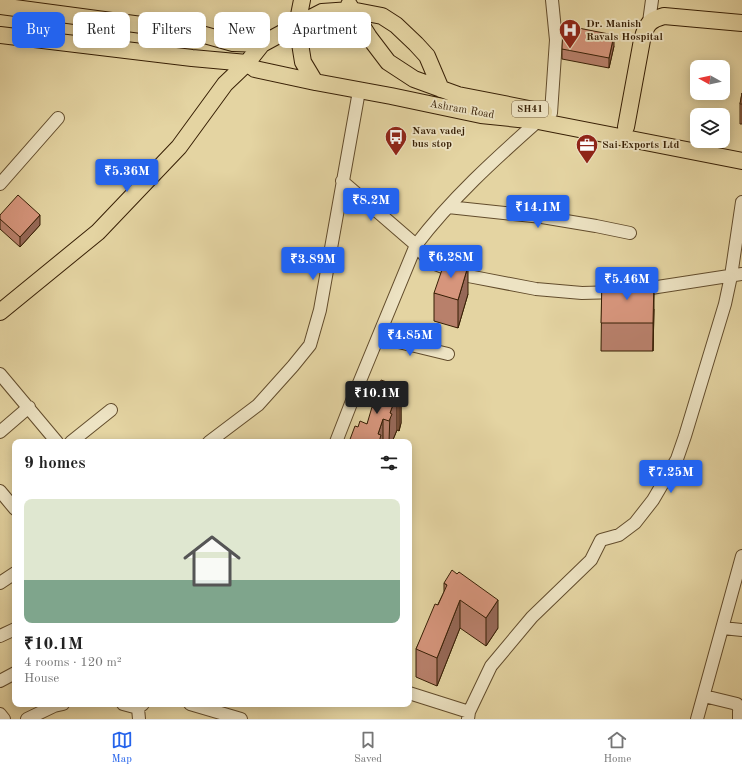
<!DOCTYPE html>
<html lang="en">
<head>
<meta charset="utf-8">
<style>
  :root { --surface:#fff; --page:#f6f6f6; --text:#222; --muted:#767676; --line:#e0e0e0; --accent:#2563eb }
  body { margin:0; font-family:"Old Standard TT",serif; background:var(--page); color:var(--text); height:100vh; display:flex; flex-direction:column; font-size:15px; white-space:nowrap }
  * { box-sizing:border-box; margin:0 }
  p { font-size:13px; color:var(--muted) }
  .icon { flex:none; width:22px; height:22px; fill:none; stroke:currentColor; stroke-width:2; stroke-linecap:round; stroke-linejoin:round }
  .map { position:relative; flex:1; overflow:hidden }
  .details { position:absolute; left:12px; top:439px; width:400px; height:268px; display:flex; flex-direction:column; background:var(--surface); border-radius:8px; box-shadow:0 2px 10px #0003 }
  .details>* { flex:none }
  .banner { position:absolute; left:12px; top:12px; width:400px; height:36px; display:flex; gap:8px }
  .needle { width:26px; rotate:278deg }
  .controls { position:absolute; left:690px; top:60px; display:grid; gap:8px }
  .controls a { display:grid; place-items:center; width:40px; height:40px; border-radius:8px; background:var(--surface); box-shadow:0 2px 10px #0003; font-size:20px }
  .price { position:absolute; translate:-50% -34px; padding:0 9px; border-radius:4px; background:var(--accent); color:#fff; font-size:13px; line-height:26px; filter:drop-shadow(0 1px 2px #0008) }
  .price::after { content:''; position:absolute; left:50%; top:24px; width:12px; height:9px; margin-left:-6px; background:inherit; clip-path:polygon(0 0,100% 0,50% 100%) }
  .price.selected { background:#222; color:#fff }
  ul { padding:0; list-style:none }
  li { display:grid; align-content:center; gap:8px; height:212px; padding:0 12px }
  li+li { border-top:1px solid var(--line) }
  li span { display:grid; place-items:center; height:124px; border-radius:8px; color:#555 }
  li>.icon { margin-inline-start:auto }
  span .icon { width:72px; height:72px; fill:#fffc; stroke-width:1 }
  li b { font-size:17px }
  h2 { display:flex; justify-content:space-between; align-items:center; height:48px; padding:0 12px; font-size:17px }
  .pill { padding:0 14px; border-radius:8px; background:var(--surface); box-shadow:0 2px 10px #0003; font-size:14px; line-height:36px }
  .pill.selected { background:var(--accent); color:#fff }
  .tabs { display:flex; justify-content:space-around; align-items:center; height:56px; border-top:1px solid var(--line); background:var(--surface); font-size:11px; color:var(--muted) }
  .tabs a { display:grid; justify-items:center; gap:2px }
  .tabs .selected { color:var(--accent) }
  .map>svg:first-child { display:block }
  .lines { fill:none; stroke-linecap:round; stroke-linejoin:round }
  .minor-casing { stroke:#624c2c; stroke-width:14 }
  .major-casing { stroke:#371f05; stroke-width:18 }
  .minor { stroke:#ede3c3; stroke-width:12 }
  .major { stroke:#e4d4a2; stroke-width:16 }
  .wall { fill:#b8806b; stroke:#371f05 }
  .shaded-wall { fill:#966857; stroke:#371f05 }
  .building { fill:#d6957c; stroke:#371f05 }
  .labels { text-anchor:middle; dominant-baseline:central; stroke-width:3.5; stroke-linejoin:round; paint-order:stroke }
  .shield { fill:#ede3c3; stroke:#6e5a3e; stroke-width:1 }
  .shield-label { font-size:10px; font-weight:bold; fill:#371f05 }
  .poi-label { font-size:11px; font-weight:bold; fill:#371f05; stroke:#ede3c3; text-anchor:start }
  .street-label { font-size:11px; fill:#371f05; stroke:#ede3c3 }
</style>
</head>
<body>
<div class="map">
<svg width="742" height="719" viewBox="0 0 742 719">
  <rect width="100%" height="100%" fill="#e4d4a2"/>
  <filter id="stains"><feTurbulence type="fractalNoise" baseFrequency=".005" numOctaves="4"/><feColorMatrix values="0 0 0 0 .2 0 0 0 0 .09 0 0 0 0 .02 0 0 0 .5 -.17"/></filter>
  <radialGradient id="worn" r=".72"><stop offset=".6" stop-color="#630" stop-opacity="0"/><stop offset="1" stop-color="#630" stop-opacity=".3"/></radialGradient>
  <g class="lines">
    <g class="minor-casing">
      <path id="minor" d="M649 22 652 0
        M551 113 556 40 552 0
        M342 181 416 245 430 262 463 275 536 289 582 293 618 292
        M0 184 58 118
        M448 207 542 217 596 226 630 233
        M638 290 742 274
        M378 337 448 354
        M0 374 57 442
        M0 432 29 407
        M71 442 111 410
        M209 442 258 405 293 366 310 345 320 310 359 91
        M336 442 357 388 416 245C451 199 495 159 538 121
        M0 491 15 509
        M0 583 15 573
        M723 628 742 630
        M0 636 15 629
        M0 681 15 673
        M409 693 469 712
        M704 696 737 704 739 709V719
        M123 704 138 708
        M190 704 241 719
        M0 714 4 719
        M27 719 54 706 63 704
        M139 719 138 708 143 704
        M468 719 469 712 491 666 532 617 591 560 601 540 619 535 635 523 653 500 677 459 685 436 725 304 731 276 742 202
        M697 719 742 556"/>
    </g>
    <g class="major-casing">
      <path id="major" d="M302 0 297 25 303 62 315 82 391 96 481 115 538 121 742 161
        M349 5 369 37 388 62 414 79 458 95 544 112
        M0 6 194 32 233 43 262 44
        M0 35 192 58 247 63 255 69 315 82
        M626 127 642 40C646 25 649 20 664 16L742 23
        M0 312 98 232 179 147 225 84 247 63 262 44 297 25 322 12 351 10 382 16 396 25 416 44 427 56 441 89"/>
    </g>
    <use href="#minor" class="minor"/>
    <use href="#major" class="major"/>
  </g>
  <path class="wall" d="M614 46 609 68 562 59V49Z
    M742 93V124H740V104Z
    M0 215 40 225 20 247 0 229Z
    M602 279 654 309 653 351H601Z
    M434 293 468 294 458 328 434 321Z
    M401 387V423L399 431 397 430 392 442H349L358 427 367 424 374 408 379 396V388Z
    M444 583 498 628 486 646 460 628 437 686 416 677V649L444 592Z"/>
  <path class="shaded-wall" d="M614 35V46L609 68V58Z
    M40 215V225L20 247V237Z
    M468 266V294L458 328V300Z
    M654 281V309L653 351V323Z
    M401 387V423L399 431V394Z
    M397 394V430L392 442H389L390 413Z
    M383 419V442H378V434Z
    M460 600V628L437 686V658Z
    M498 600V628L486 646V618Z"/>
  <path class="building" d="M563 25 614 35 609 58 562 49Z
    M742 93V104H740Z
    M18 195 40 215 20 237 0 219V215Z
    M446 258 468 266 458 300 434 293Z
    M602 279 654 281 653 323H601Z
    M381 380 401 387 399 394H397L395 399 390 413 392 414 389 421 383 419 378 434 381 435 379 442H349L355 426 358 427 360 421 367 424 372 407 374 408 381 388H379Z
    M452 570 457 574 459 572 498 600 486 618 460 600 437 658 416 649 435 604 438 605 447 585 444 583Z"/>
  <defs>
    <g id="hospital-pin" transform="scale(1.15)"><path d="M0 17L-7.5 6A9.5 9.5 0 1 1 7.5 6Z" fill="#8f2418" stroke="#ede3c3"/><path d="M-5-5h3v3.5h4V-5h3V5h-3V1.5h-4V5h-3Z" fill="#fff"/></g>
    <g id="bus-pin" transform="scale(1.15)"><path d="M0 17L-7.5 6A9.5 9.5 0 1 1 7.5 6Z" fill="#8f2418" stroke="#ede3c3"/><path d="M-5-6H5V4H4V6H2V4H-2V6H-4V4H-5ZM-3.5-4V0h7V-4ZM-3.5 1.2v1.5H-2V1.2ZM2 1.2v1.5H3.5V1.2Z" fill="#fff"/></g>
    <g id="office-pin" transform="scale(1.15)"><path d="M0 17L-7.5 6A9.5 9.5 0 1 1 7.5 6Z" fill="#8f2418" stroke="#ede3c3"/><path d="M-6-3h4V-5.5h4V-3h4V5H-6ZM-1-4.5V-3h2v-1.5ZM-6 0V1H6V0Z" fill="#fff"/></g>
  </defs>
  <g fill-rule="evenodd">
    <use href="#hospital-pin" x="570" y="30"/>
    <use href="#bus-pin" x="396" y="137"/>
    <use href="#office-pin" x="587" y="145"/>
  </g>
  <g class="labels">
    <rect class="shield" x="512" y="101" width="36" height="16" rx="3"/>
    <g class="shield-label">
      <text x="530" y="109">SH41</text>
    </g>
    <g class="poi-label">
      <text x="586" y="24">Dr. Manish<tspan x="586" dy="13">Ravals Hospital</tspan></text>
      <text x="412" y="131">Nava vadej<tspan x="412" dy="13">bus stop</tspan></text>
      <text x="602" y="145">Sai Exports Ltd</text>
    </g>
    <g class="street-label">
      <text transform="translate(462 110) rotate(10)">Ashram Road</text>
    </g>
  </g>
  <rect width="100%" height="100%" filter="url(#stains)"/>
  <rect width="100%" height="100%" fill="url(#worn)"/>
</svg>
<div class="controls">
<a><svg class="needle" viewBox="-14 -14 28 28"><path d="M0-13l5 13h-10z" fill="#e53935"/><path d="M0 13l5-13h-10z" fill="#767676"/></svg></a>
<a><svg class="icon" aria-label="layers" viewBox="0 0 24 24"><path d="M12 4l9 5-9 5-9-5zM3 14l9 5 9-5"/></svg></a>
</div>
<b class="price" style="left:127px;top:193px">₹5.36M</b>
<b class="price" style="left:371px;top:222px">₹8.2M</b>
<b class="price" style="left:538px;top:229px">₹14.1M</b>
<b class="price" style="left:451px;top:279px">₹6.28M</b>
<b class="price" style="left:313px;top:281px">₹3.89M</b>
<b class="price" style="left:627px;top:301px">₹5.46M</b>
<b class="price" style="left:410px;top:357px">₹4.85M</b>
<b class="price selected" style="left:377px;top:415px">₹10.1M</b>
<b class="price" style="left:671px;top:494px">₹7.25M</b>
<div class="banner">
<a class="pill selected">Buy</a>
<a class="pill">Rent</a>
<a class="pill">Filters</a>
<a class="pill">New</a>
<a class="pill">Apartment</a>
</div>
<section class="details">
<h2>9 homes<svg class="icon" aria-label="filters" viewBox="0 0 24 24"><path d="M4 7h16M4 17h16"/><circle cx="9" cy="7" r="2"/><circle cx="15" cy="17" r="2"/></svg></h2>
<ul>
<li><span style="background:linear-gradient(#dfe7d0 65%,#7fa58c 0)"><svg class="icon" aria-label="home" viewBox="0 0 24 24"><path d="M3 11l9-7 9 7M6 9v11h12V9"/></svg></span><div><b>₹10.1M</b><p>4 rooms · 120 m²</p><p>House</p></div></li>
</ul>
</section>
</div>
<nav class="tabs">
<a class="selected"><svg class="icon" aria-label="map" viewBox="0 0 24 24"><path d="M3 6l6-2 6 2 6-2v14l-6 2-6-2-6 2zM9 4v14M15 6v14"/></svg>Map</a>
<a><svg class="icon" aria-label="saved" viewBox="0 0 24 24"><path d="M7 4h10v16l-5-4-5 4z"/></svg>Saved</a>
<a><svg class="icon" aria-label="home" viewBox="0 0 24 24"><path d="M3 11l9-7 9 7M6 9v11h12V9"/></svg>Home</a>
</nav>
</body>
</html>
